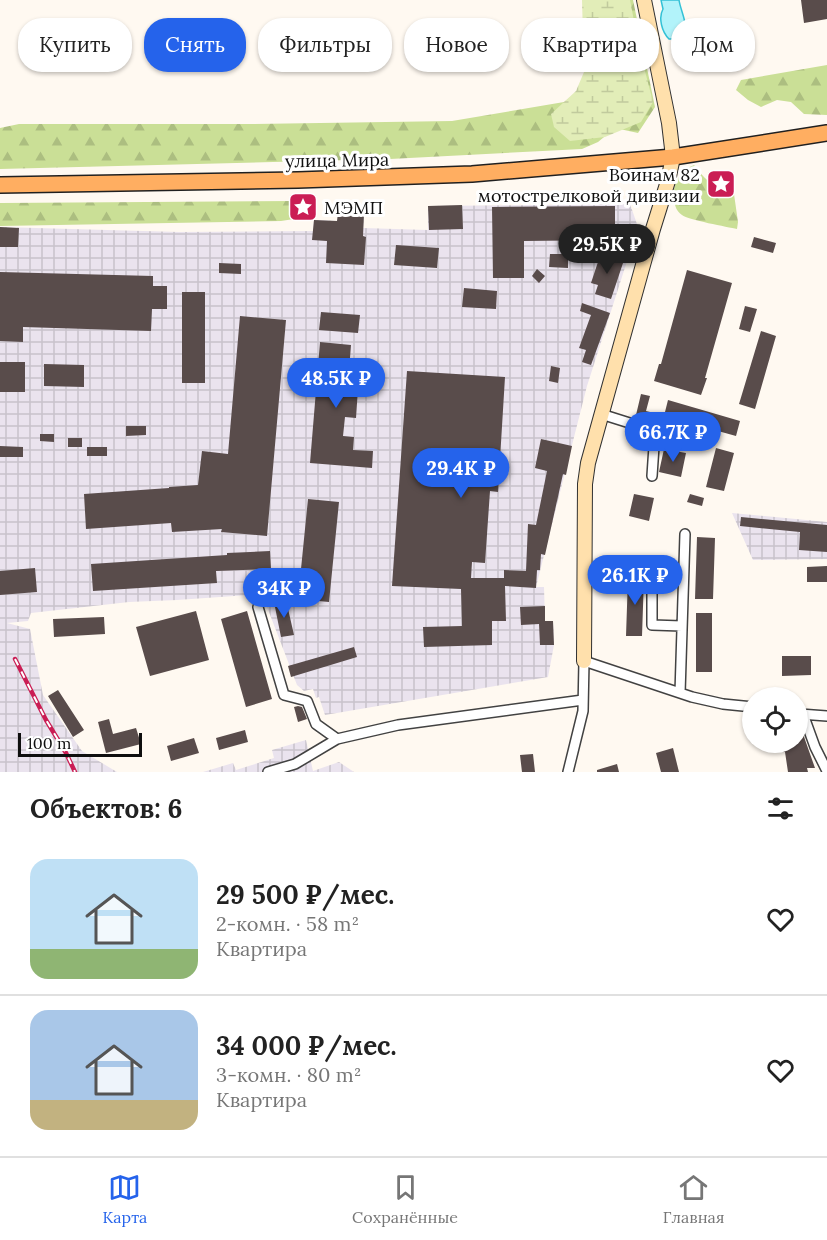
<!DOCTYPE html>
<html lang="ru">
<head>
<meta charset="utf-8">
<style>
  :root { --surface:#fff; --page:#f2f2f2; --text:#222; --muted:#767676; --line:#e0e0e0; --accent:#2563eb }
  body { margin:0; font-family:Lora,serif; background:var(--page); color:var(--text); height:100vh; display:flex; flex-direction:column; font-size:22px; white-space:nowrap }
  * { box-sizing:border-box; margin:0 }
  p { font-size:20px; color:var(--muted) }
  .icon { flex:none; width:33px; height:33px; fill:none; stroke:currentColor; stroke-width:2; stroke-linecap:round; stroke-linejoin:round }
  .map { position:relative; height:772px; overflow:hidden }
  .side { display:flex; flex-direction:column; background:var(--surface); flex:1 }
  .side>* { flex:none }
  .top-card { position:absolute; left:18px; top:18px; width:792px; height:54px; display:flex; gap:12px }
  .tools { position:absolute; left:742px; top:687px; display:grid; gap:12px }
  .tools a { display:grid; place-items:center; width:66px; height:66px; border-radius:50%; background:var(--surface); box-shadow:0 2px 4px #0004; font-size:30px }
  .scale { position:absolute; left:18px; bottom:15px; width:124px; box-sizing:border-box; padding-left:6px; border:3px solid #0f0f0f; border-top:0; font-size:16px; line-height:21px; white-space:nowrap; color:#0f0f0f; -webkit-text-stroke:4px #fff; paint-order:stroke }
  .price { position:absolute; translate:-50% -51px; padding:0 14px; border-radius:21px; background:var(--accent); color:#fff; font-size:20px; line-height:39px; filter:drop-shadow(0 2px 3px #0008) }
  .price::after { content:''; position:absolute; left:50%; top:36px; width:18px; height:14px; margin-left:-9px; background:inherit; clip-path:polygon(0 0,100% 0,50% 100%) }
  .price.selected { background:#222; color:#fff }
  ul { padding:0; list-style:none }
  li { display:flex; align-items:center; gap:18px; height:150px; padding:0 30px }
  li+li { border-top:2px solid var(--line) }
  li span { display:grid; place-items:center; flex:none; width:168px; height:120px; border-radius:18px; color:#555 }
  li>.icon { margin-inline-start:auto }
  span .icon { width:72px; height:72px; fill:#fffc; stroke-width:1 }
  li b { font-size:26px }
  h2 { display:flex; justify-content:space-between; align-items:center; height:72px; padding:0 30px; font-size:26px }
  .pill { padding:0 21px; border-radius:24px; background:var(--surface); box-shadow:0 2px 4px #0004; font-size:21px; line-height:54px }
  .pill.selected { background:var(--accent); color:#fff }
  .dock { display:flex; justify-content:space-around; align-items:center; height:84px; border-top:2px solid var(--line); background:var(--surface); font-size:16px; color:var(--muted) }
  .dock a { display:grid; justify-items:center; gap:3px }
  .dock .selected { color:var(--accent) }
  .map>svg:first-child { display:block }
  .industrial { fill:url(#industrial-grid) }
  .forest { fill:url(#forest-firs) }
  .wetland { fill:url(#wetland-marsh) }
  .water { fill:#b2f3fa; stroke:#34c1d6; stroke-width:1.5 }
  .building { fill:#594c4b }
  .lines { fill:none; stroke-linecap:round; stroke-linejoin:round }
  .street-casing { stroke:#424242; stroke-width:12 }
  .secondary-casing { stroke:#313131; stroke-width:16 }
  .primary-casing { stroke:#202020; stroke-width:18 }
  .street { stroke:#fff; stroke-width:9 }
  .secondary { stroke:#ffe0ac; stroke-width:14 }
  .primary { stroke:#ffae61; stroke-width:15 }
  .rail-casing { stroke:#ca1d54; stroke-width:4.5 }
  .rail { stroke:#fff; stroke-width:2; stroke-dasharray:7; stroke-linecap:butt }
  .labels { text-anchor:middle; dominant-baseline:central; stroke-width:6; stroke-linejoin:round; paint-order:stroke }
  .street-label { font-size:18px; fill:#0f0f0f; stroke:#fff }
  .poi-label { font-size:18px; fill:#0f0f0f; stroke:#fff; text-anchor:end }
</style>
</head>
<body>
<div class="map">
<svg width="827" height="772" viewBox="0 0 827 772">
  <defs>
    <pattern id="industrial-grid" width="8" height="8" patternUnits="userSpaceOnUse" patternTransform="scale(1.5)"><rect width="8" height="8" fill="#eae3ee"/><path d="M0 4h8M4 0v8" fill="none" stroke="#c8c2cb"/></pattern>
    <pattern id="forest-firs" width="22" height="20" patternUnits="userSpaceOnUse" patternTransform="scale(1.5)"><rect width="22" height="20" fill="#cadf96"/><path d="M5 1l3.5 6h-7zM16 11l3.5 6h-7z" fill="#acbe80"/></pattern>
    <pattern id="wetland-marsh" width="20" height="14" patternUnits="userSpaceOnUse" patternTransform="scale(1.5)"><rect width="20" height="14" fill="#e2edb8"/><path d="M1 5h8M5 5V1M11 12h8M15 12V8" fill="none" stroke="#c1ca9d"/></pattern>
  </defs>
  <rect width="100%" height="100%" fill="#fff9f1"/>
  <path class="industrial" d="M630 204 638 227 587 386 536 587H544L545 621H553L554 645 548 677 325 715 319 697 316 698 313 689 304 691 297 685 262 594 177 600 129 602 31 613 28 621 7 623 30 629 43 695 82 751 117 772H0V227L179 232 313 231 314 220 337 221 338 213 364 214 363 228 428 230V206Z
    M732 513 827 522V559L753 560Z
    M306 740 313 771 339 762 354 772H203L233 763 236 770 274 758 272 750Z"/>
  <path class="forest" d="M583 0H633L655 107 638 133 615 128 598 142 582 149 390 159 0 169V128L19 124H254L452 121 564 102 587 85Z
    M827 65V115L804 114 791 102 777 100 761 107 748 100 736 90 741 80Z
    M694 165C703 176 712 189 728 189L725 178 729 174 732 180 738 222 737 229C728 227 688 220 682 215 674 210 673 198 674 189 677 177 682 170 694 165Z
    M294 201 296 211 294 219 281 221 0 226V203Z"/>
  <path class="wetland" d="M582 0H630L640 52 653 102 641 122 605 137 570 141 554 127 551 114 576 91 584 72Z"/>
  <path class="water" d="M661 0H679C681 15 698 41 669 39 662 32 658 18 663 9Z"/>
  <path class="building" d="M801 0H827V19L804 23Z
    M462 205 463 229 429 230 428 206Z
    M615 206V240L524 241V278H493L492 207Z
    M338 213 364 214 363 236 366 237 364 265 326 263 327 241 312 240 314 220 337 221Z
    M0 227 19 228 18 247H0Z
    M754 237 776 243 773 253 751 247Z
    M396 245 439 248 437 268 394 265Z
    M601 253 624 260 611 299 595 294 598 285 591 283Z
    M550 254H568V268L549 267Z
    M219 263 241 264V274L219 273Z
    M537 269 545 276 539 283 532 276Z
    M687 270 732 283 705 378H707L701 395 654 381 659 364H661Z
    M0 272 153 276V286H167V309H152L151 331 23 327V342L0 341Z
    M464 288 497 291 496 309 462 307Z
    M182 292H205V383H182Z
    M582 303 610 313 591 365 582 362 586 350 579 348 591 315 580 311Z
    M745 306 757 309 750 332 739 329Z
    M321 312 360 315 358 333 319 330Z
    M240 316 286 320 267 536 221 532 222 529 172 532 171 523 86 529 84 494 169 488V487L198 485 202 451 228 454Z
    M761 331 776 336 755 409 739 404Z
    M320 342 351 345 350 358 360 359 356 418 345 417 343 436 354 437 353 450 373 451 372 468 310 463Z
    M0 362H25V392H0Z
    M44 364 84 365V387L44 386Z
    M551 366 560 368 558 383 549 381Z
    M407 371 505 377 498 492 490 491 485 563 472 562 471 578H504V570L526 571 528 524 536 525 547 471 535 468 541 439 572 446 566 475 563 474 545 555 541 554 540 570H537L536 588 505 586 506 621H492V645L424 647 423 627 462 626 461 589 392 586Z
    M641 394 650 396 646 411 662 415 660 423 636 415Z
    M668 400 740 421 736 436 664 416Z
    M126 426H146V435L126 436Z
    M40 434H54V442L40 441Z
    M68 438H82V447H68Z
    M0 446 23 447V457H0Z
    M87 447H107V456H87Z
    M716 448 734 453 724 491 706 487Z
    M664 449 686 453 681 477 659 472Z
    M634 494 654 498 649 521 629 516Z
    M690 494 704 498 702 506 687 502Z
    M308 499 339 502 329 602 298 599Z
    M741 517 827 525V552L799 550 800 532 740 526Z
    M697 537 715 538 713 599H695Z
    M270 551 271 569 216 571 217 583 93 591 91 564 227 555V553Z
    M827 566V582H807V567Z
    M35 568 37 592 0 595V571Z
    M628 577H644L642 636H626Z
    M286 600 294 635 281 637 274 602Z
    M545 606V621H553L554 645H540L539 624 521 625 520 607Z
    M196 611 209 660 150 676 136 627Z
    M247 611 272 699 246 707 221 619Z
    M696 613H712V672H696Z
    M104 617 105 634 54 637 53 619Z
    M354 647 357 657 291 677 288 666Z
    M782 656H811V675L782 676Z
    M58 690 84 730 73 737 48 696Z
    M298 706 302 707 307 719 298 722 294 707Z
    M109 719 113 734 136 728 141 744 106 753 98 722Z
    M245 730 248 742 219 750 216 738Z
    M798 733 803 734 815 768H807L808 772H788L785 752 773 751V742H798Z
    M194 738 199 753 171 761 167 746Z
    M673 748 679 772H661L656 753Z
    M533 754 535 772H522L520 755Z
    M617 764 619 772H597V770Z"/>
  <g class="lines">
    <g class="street-casing">
      <path id="street" d="M601 414 655 431 669 434
        M652 476 655 431
        M652 579V625L682 626
        M258 607 284 695 307 701 316 724 337 739
        M680 693 685 534
        M800 714 827 716
        M803 714 815 747 827 771
        M268 772 295 764 337 739 398 725 583 700
        M568 772 583 711 584 661 692 697 723 704 753 707"/>
    </g>
    <g class="secondary-casing">
      <path id="secondary" d="M584 661 585 484 588 463 653 229 668 181 673 157 669 123 644 0"/>
    </g>
    <g class="primary-casing">
      <path id="primary" d="M0 185 298 180 472 174 673 157 827 133"/>
    </g>
    <use href="#street" class="street"/>
    <use href="#secondary" class="secondary"/>
    <use href="#primary" class="primary"/>
    <g class="rail-casing">
      <path id="rail" d="M15 659 46 720 66 753 75 772"/>
    </g>
    <use href="#rail" class="rail"/>
  </g>
  <defs>
    <g id="sight-square" transform="scale(1.5)"><rect x="-9" y="-9" width="18" height="18" rx="4" fill="#ca1d54" stroke="#fff"/><path d="M0-6L1.8-2.2L6-1.7L2.9 1.2L3.7 5.4L0 3.3L-3.7 5.4L-2.9 1.2L-6-1.7L-1.8-2.2Z" fill="#fff"/></g>
  </defs>
  <g fill-rule="evenodd">
    <use href="#sight-square" x="721" y="184"/>
    <use href="#sight-square" x="303" y="207"/>
  </g>
  <g class="labels">
    <g class="street-label">
      <text transform="translate(337 160) rotate(-1)">улица Мира</text>
    </g>
    <g class="poi-label">
      <text x="700" y="174">Воинам 82<tspan x="700" dy="21">мотострелковой дивизии</tspan></text>
      <text x="324" y="207" text-anchor="start">МЭМП</text>
    </g>
  </g>
</svg>
<div class="tools">
<a><svg class="icon" aria-label="locate" viewBox="0 0 24 24"><circle cx="12" cy="12" r="6"/><path d="M12 2v4M12 18v4M2 12h4M18 12h4"/></svg></a>
</div>
<div class="scale">100 m</div>
<b class="price selected" style="left:607px;top:275px">29.5K ₽</b>
<b class="price" style="left:336px;top:409px">48.5K ₽</b>
<b class="price" style="left:673px;top:463px">66.7K ₽</b>
<b class="price" style="left:461px;top:499px">29.4K ₽</b>
<b class="price" style="left:635px;top:606px">26.1K ₽</b>
<b class="price" style="left:284px;top:619px">34K ₽</b>
<div class="top-card">
<a class="pill">Купить</a>
<a class="pill selected">Снять</a>
<a class="pill">Фильтры</a>
<a class="pill">Новое</a>
<a class="pill">Квартира</a>
<a class="pill">Дом</a>
</div>
</div>
<section class="side">
<h2>Объектов: 6<svg class="icon" aria-label="filters" viewBox="0 0 24 24"><path d="M4 7h16M4 17h16"/><circle cx="9" cy="7" r="2"/><circle cx="15" cy="17" r="2"/></svg></h2>
<ul>
<li><span style="background:linear-gradient(#bfe0f5 75%,#8fb573 0)"><svg class="icon" aria-label="home" viewBox="0 0 24 24"><path d="M3 11l9-7 9 7M6 9v11h12V9"/></svg></span><div><b>29 500 ₽/мес.</b><p>2-комн. · 58 m²</p><p>Квартира</p></div><svg class="icon" aria-label="heart" viewBox="0 0 24 24"><path d="M12 20l-8-8c-3-5 5-10 8-4 3-6 11-1 8 4z"/></svg></li>
<li><span style="background:linear-gradient(#a9c7e8 75%,#c2b280 0)"><svg class="icon" aria-label="home" viewBox="0 0 24 24"><path d="M3 11l9-7 9 7M6 9v11h12V9"/></svg></span><div><b>34 000 ₽/мес.</b><p>3-комн. · 80 m²</p><p>Квартира</p></div><svg class="icon" aria-label="heart" viewBox="0 0 24 24"><path d="M12 20l-8-8c-3-5 5-10 8-4 3-6 11-1 8 4z"/></svg></li>
</ul>
</section>
<nav class="dock">
<a class="selected"><svg class="icon" aria-label="map" viewBox="0 0 24 24"><path d="M3 6l6-2 6 2 6-2v14l-6 2-6-2-6 2zM9 4v14M15 6v14"/></svg>Карта</a>
<a><svg class="icon" aria-label="saved" viewBox="0 0 24 24"><path d="M7 4h10v16l-5-4-5 4z"/></svg>Сохранённые</a>
<a><svg class="icon" aria-label="home" viewBox="0 0 24 24"><path d="M3 11l9-7 9 7M6 9v11h12V9"/></svg>Главная</a>
</nav>
</body>
</html>
